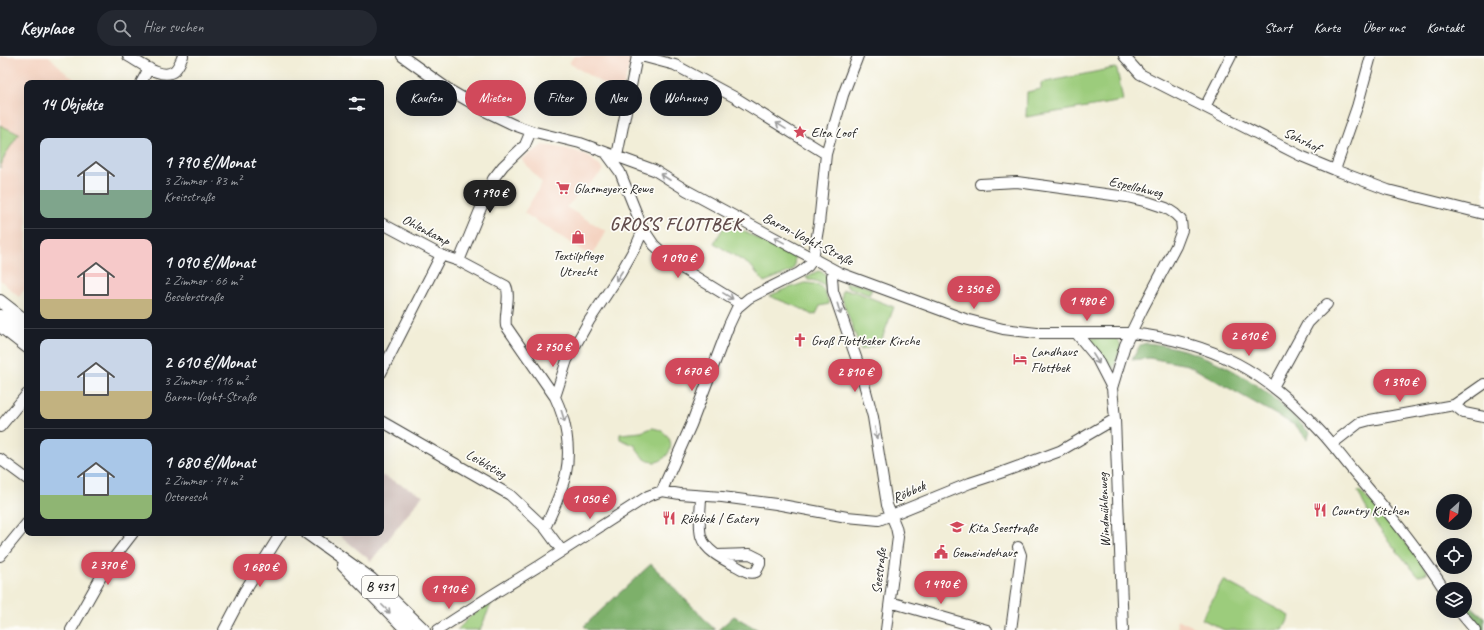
<!DOCTYPE html>
<html lang="de">
<head>
<meta charset="utf-8">
<style>
  :root { --surface:#171b24; --page:#242831; --text:#f1f3f6; --muted:#9ea1a6; --line:#363941; --accent:#d1495b }
  body { margin:0; font-family:Caveat,sans-serif; background:var(--page); color:var(--text); height:100vh; display:flex; flex-direction:column; font-size:15px; white-space:nowrap }
  * { box-sizing:border-box; margin:0 }
  p { font-size:13px; color:var(--muted) }
  .icon { flex:none; width:22px; height:22px; fill:none; stroke:currentColor; stroke-width:2; stroke-linecap:round; stroke-linejoin:round }
  .map { position:relative; flex:1; overflow:hidden }
  .drawer { position:absolute; left:24px; top:24px; width:360px; height:456px; display:flex; flex-direction:column; background:var(--surface); border-radius:8px; box-shadow:0 4px 16px #0002 }
  .drawer>* { flex:none }
  .top-card { position:absolute; left:396px; top:24px; width:380px; height:36px; display:flex; gap:8px }
  .needle { width:26px; rotate:207deg }
  .buttons { position:absolute; left:1436px; top:438px; display:grid; gap:8px }
  .buttons a { display:grid; place-items:center; width:36px; height:36px; border-radius:50%; background:var(--surface); box-shadow:0 4px 16px #0002; font-size:20px }
  .price { position:absolute; translate:-50% -34px; padding:0 9px; border-radius:14px; background:var(--accent); color:#fff; font-size:13px; line-height:26px; filter:drop-shadow(0 1px 2px #0008) }
  .price::after { content:''; position:absolute; left:50%; top:24px; width:12px; height:9px; margin-left:-6px; background:inherit; clip-path:polygon(0 0,100% 0,50% 100%) }
  .price.on { background:#222; color:#fff }
  ul { padding:0; list-style:none }
  li { display:flex; align-items:center; gap:12px; height:100px; padding:0 16px }
  li+li { border-top:1px solid var(--line) }
  li span { display:grid; place-items:center; flex:none; width:112px; height:80px; border-radius:8px; color:#555 }
  li>.icon { margin-inline-start:auto }
  span .icon { width:48px; height:48px; fill:#fffc; stroke-width:1 }
  li b { font-size:17px }
  h2 { display:flex; justify-content:space-between; align-items:center; height:48px; padding:0 16px; font-size:17px }
  .tag { padding:0 14px; border-radius:18px; background:var(--surface); box-shadow:0 4px 16px #0002; font-size:14px; line-height:36px }
  .tag.on { background:var(--accent); color:#fff }
  header { display:flex; align-items:center; gap:24px; box-sizing:border-box; height:56px; padding:0 20px; background:var(--surface); border-bottom:1px solid var(--line) }
  header strong { font-size:19px }
  nav { display:flex; gap:22px; margin-inline-start:auto; font-size:14px }
  .search { width:280px; height:36px; background:var(--page); display:flex; align-items:center; gap:10px; box-sizing:border-box; padding:0 14px; border-radius:22px; color:var(--muted); font-size:15px }
  .map>svg:first-child { display:block }
  .built { fill:#f4d3c1 }
  .industrial { fill:#d0c0bc }
  .green { fill:#9ccc7b; stroke:#5c744c }
  .forest { fill:#7db06b; stroke:#4c6644 }
  .lines { fill:none; stroke-linecap:round; stroke-linejoin:round }
  .minor-casing { stroke:#3c3c38; stroke-width:12 }
  .major-casing { stroke:#3c3c38; stroke-width:14 }
  .minor { stroke:#fff; stroke-width:10 }
  .major { stroke:#fff; stroke-width:12 }
  .oneway { stroke:#999 }
  .labels { text-anchor:middle; dominant-baseline:central; stroke-width:3.5; stroke-linejoin:round; paint-order:stroke }
  .shield { fill:#fdfcf7; stroke:#605f5e; stroke-width:1 }
  .shield-label { font-size:13px; font-weight:bold; fill:#1c1c1c }
  .poi-label { font-size:14px; fill:#1c1c1c; stroke:#fdfcf7; text-anchor:start }
  .street-label { font-size:14px; fill:#1c1c1c; stroke:#fdfcf7 }
  .district-label { font-size:18px; font-weight:bold; letter-spacing:1px; fill:#624d4c; stroke:#fdfcf7 }
</style>
</head>
<body>
<header>
<strong>Keyplace</strong>
<div class="search"><svg class="icon" aria-label="search" viewBox="0 0 24 24"><circle cx="10" cy="10" r="6"/><path d="M15 15l6 6"/></svg>Hier suchen</div>
<nav><a>Start</a><a>Karte</a><a>Über uns</a><a>Kontakt</a></nav>
</header>
<div class="map">
<svg width="1484" height="574" viewBox="0 0 1484 574">
  <rect width="100%" height="100%" fill="#fdfcf7"/>
  <filter id="ink" filterUnits="userSpaceOnUse"><feTurbulence type="fractalNoise" baseFrequency=".025" numOctaves="2"/><feDisplacementMap in="SourceGraphic" scale="8" xChannelSelector="R" yChannelSelector="G"/><feConvolveMatrix kernelMatrix="1 2 1 2 8 2 1 2 1" color-interpolation-filters="sRGB"/></filter>
  <filter id="wash" filterUnits="userSpaceOnUse"><feTurbulence type="fractalNoise" baseFrequency=".012" numOctaves="4" result="noise"/><feDisplacementMap in="SourceGraphic" scale="16" xChannelSelector="R" yChannelSelector="G"/><feGaussianBlur stdDeviation="0.9" result="paint"/><feColorMatrix in="noise" values="0 0 0 0 0 0 0 0 0 0 0 0 0 0 0 0 0 1.4 0 .05"/><feComposite in="paint" operator="in"/></filter>
  <g filter="url(#wash)">
    <rect width="100%" height="100%" fill="#f2eed8"/>
    <path class="built" d="M0 0H49L68 19 81 27H27V230L19 241 0 224Z
      M574 0H632L621 39 569 7Z
      M543 89 572 94 587 99 604 114 566 151 606 175 591 200 524 157 542 127 521 103Z
      M1177 563 1190 569 1200 574H1178Z"/>
    <path class="industrial" d="M381 419 423 439 371 505 337 477H381Z"/>
    <path class="green" d="M1114 12 1117 13 1123 45 1026 61 1027 36 1041 33V27Z
      M0 69 19 78 5 99 0 112Z
      M727 166 771 190 784 194 786 193 795 199 794 211 792 215 764 226 751 210 714 187Z
      M818 215C829 217 828 225 829 234H827C823 227 816 224 808 224L806 221Z
      M804 227C821 227 825 233 829 248L820 250 816 258 812 259 800 252 769 240 783 234Z
      M846 227 858 228 872 233 869 239 854 233 847 231Z
      M844 234 853 235 894 251 880 288 861 294 842 243V235Z
      M1085 282H1115L1119 285 1121 290 1111 322Z
      M652 372C665 373 677 386 667 399 656 413 640 404 636 390L620 383V378L641 376Z
      M1359 434 1371 447 1373 446 1424 510 1427 515V517L1418 520C1396 493 1371 468 1358 435Z
      M1223 524 1290 560 1283 574H1224L1202 563Z
      M492 546 480 574H457L473 558Z"/>
    <path class="forest" d="M1146 287C1194 291 1243 315 1279 347 1290 356 1300 367 1310 377L1307 383 1296 370 1188 309 1149 302 1132 304 1140 289Z
      M651 508 715 574H588L584 570Z
      M1465 545 1484 561V574H1482L1467 558 1465 555Z
      M734 560 758 574H718Z"/>
  </g>
  <g filter="url(#ink)">
    <g class="lines">
      <g class="minor-casing">
        <path id="minor" d="M128 0C139 6 164 26 175 14 179 10 181 4 183 0
          M402 0 451 35 487 56 514 69 531 75 580 87 654 114 686 134 840 217 965 263 1003 273 1037 277H1131C1214 286 1267 316 1322 377 1334 390 1344 404 1355 417 1387 454 1418 492 1444 533
          M641 0 675 9 736 42 826 98
          M1124 0 1140 18 1301 100 1335 114 1388 134 1484 158
          M141 27 149 12
          M1205 51 1231 0
          M531 75 525 89 503 110 493 123 459 205 506 230C511 240 504 258 506 270L555 341
          M606 97 620 116 642 171 654 189 675 208 740 248
          M617 100 637 0
          M1335 114 1357 51 1371 0
          M980 128 1017 126 1127 141 1148 146 1166 152 1175 158 1181 164 1182 174 1176 190 1142 254 1125 289 1112 332 1115 363 1123 574
          M381 167 441 199 459 205
          M833 215 832 220 833 235 860 313 873 361 887 449 896 471 898 481 886 574
          M0 271 27 292
          M1076 277 1096 301 1112 332
          M381 317 441 199
          M1273 331 1308 267 1327 248
          M1454 349 1464 357 1484 361
          M381 365 510 439 545 472 562 495
          M0 371 27 338
          M1332 388 1359 367 1370 364 1454 349 1484 328
          M0 403 27 423
          M662 435 666 425 691 369 729 269 737 252 749 242 799 217 808 210 813 203 819 168 826 98 843 39 858 0
          M701 440C701 452 698 468 701 480 705 495 724 504 736 510 742 513 749 519 756 516L760 508V503L750 498 717 499
          M545 472C553 454 562 436 566 417 571 392 566 364 555 341L567 304 589 265 620 218 637 188 643 174
          M0 500 27 467
          M890 546 987 574
          M1459 555 1475 574
          M71 574 106 512 133 477
          M224 574 244 536 281 477
          M438 574 492 539 539 510 648 440 662 435 680 438 722 441 776 448 847 461 879 464 970 427 1003 416 1060 395 1115 363
          M1011 574 1021 499 1018 491"/>
      </g>
      <g class="major-casing">
        <path id="major" d="M0 245 27 266
          M0 260 27 279
          M307 477 371 523 424 574
          M343 509 407 574"/>
      </g>
      <use href="#minor" class="minor"/>
      <use href="#major" class="major"/>
    </g>
    <defs><path id="oneway-shaft" d="M-6 0H5M1.5-3L5.5 0L1.5 3" fill="none" stroke-width="1.6" stroke-linecap="round" stroke-linejoin="round"/></defs>
    <g class="oneway">
      <use href="#oneway-shaft" transform="translate(781 70) rotate(-148)"/>
      <use href="#oneway-shaft" transform="translate(665 121) rotate(-147)"/>
      <use href="#oneway-shaft" transform="translate(779 184) rotate(-151)"/>
      <use href="#oneway-shaft" transform="translate(619 220) rotate(123)"/>
      <use href="#oneway-shaft" transform="translate(728 240) rotate(31)"/>
      <use href="#oneway-shaft" transform="translate(839 253) rotate(73)"/>
      <use href="#oneway-shaft" transform="translate(1096 303) rotate(58)"/>
      <use href="#oneway-shaft" transform="translate(563 360) rotate(73)"/>
      <use href="#oneway-shaft" transform="translate(876 377) rotate(80)"/>
      <use href="#oneway-shaft" transform="translate(386 553) rotate(45)"/>
    </g>
  </g>
  <defs>
    <g id="sight-bare" transform="scale(1.08)"><path d="M0-6L1.8-2.2L6-1.7L2.9 1.2L3.7 5.4L0 3.3L-3.7 5.4L-2.9 1.2L-6-1.7L-1.8-2.2Z" fill="#d1495b" stroke="#fdfcf7" stroke-width="2.5" paint-order="stroke"/></g>
    <g id="supermarket-bare" transform="scale(1.08)"><path d="M-6-5.5h2.5l.6 2H6L4.5 2H-2.5L-4.4-4H-6ZM-1.5 3.2a1.3 1.3 0 1 0 .1 0ZM3 3.2a1.3 1.3 0 1 0 .1 0Z" fill="#d1495b" stroke="#fdfcf7" stroke-width="2.5" paint-order="stroke"/></g>
    <g id="shop-bare" transform="scale(1.08)"><path d="M-5-2.5h2.3a2.7 3.5 0 0 1 5.4 0H5L5.5 6h-11ZM-1.5-2.5h3a1.5 2.3 0 0 0-3 0Z" fill="#d1495b" stroke="#fdfcf7" stroke-width="2.5" paint-order="stroke"/></g>
    <g id="church-bare" transform="scale(1.08)"><path d="M-1.2-6h2.4v3.5h3.3v2.4h-3.3V6h-2.4V-.1h-3.3v-2.4h3.3Z" fill="#d1495b" stroke="#fdfcf7" stroke-width="2.5" paint-order="stroke"/></g>
    <g id="hotel-bare" transform="scale(1.08)"><path d="M-6-4.5h1.5V1H6V5H4.5V3h-9V5H-6ZM-4 0a1.8 1.8 0 1 1 3.6 0ZM.5 0V-2.5h3Q6-2.5 6 0Z" fill="#d1495b" stroke="#fdfcf7" stroke-width="2.5" paint-order="stroke"/></g>
    <g id="restaurant-bare" transform="scale(1.08)"><path d="M-5-6h1v4h1v-4h1v4h1v-4h1v5L-1.5 .5V6h-2V.5L-5-1ZM5-6V6H3V1.5H1.5Q1.5-4 5-6Z" fill="#d1495b" stroke="#fdfcf7" stroke-width="2.5" paint-order="stroke"/></g>
    <g id="school-bare" transform="scale(1.08)"><path d="M0-5L7-2L0 1L-7-2ZM-4 1L0 2.5L4 1V4Q0 6-4 4Z" fill="#d1495b" stroke="#fdfcf7" stroke-width="2.5" paint-order="stroke"/></g>
    <g id="civic-bare" transform="scale(1.08)"><path d="M-.6-6.5H3V-4.5H.6V-3L4-1V1h2V6H-6V1h2V-1L-.6-3ZM-1.2 2.5V6h2.4V2.5Z" fill="#d1495b" stroke="#fdfcf7" stroke-width="2.5" paint-order="stroke"/></g>
  </defs>
  <g fill-rule="evenodd">
    <use href="#sight-bare" x="800" y="76"/>
    <use href="#supermarket-bare" x="563" y="132"/>
    <use href="#shop-bare" x="578" y="181"/>
    <use href="#church-bare" x="800" y="284"/>
    <use href="#hotel-bare" x="1020" y="303"/>
    <use href="#restaurant-bare" x="1320" y="454"/>
    <use href="#restaurant-bare" x="669" y="462"/>
    <use href="#school-bare" x="957" y="471"/>
    <use href="#civic-bare" x="941" y="496"/>
  </g>
  <g class="labels">
    <rect class="shield" x="362" y="520" width="36" height="22" rx="3"/>
    <g class="shield-label">
      <text x="380" y="531">B 431</text>
    </g>
    <g class="poi-label">
      <text x="811" y="76">Elsa Loof</text>
      <text x="574" y="132">Glasmeyers Rewe</text>
      <text x="578" y="199" text-anchor="middle">Textilpflege<tspan x="578" dy="16">Utrecht</tspan></text>
      <text x="811" y="284">Groß Flottbeker Kirche</text>
      <text x="1031" y="295">Landhaus<tspan x="1031" dy="16">Flottbek</tspan></text>
      <text x="1331" y="454">Country Kitchen</text>
      <text x="680" y="462">Röbbek | Eatery</text>
      <text x="968" y="471">Kita Seestraße</text>
      <text x="952" y="496">Gemeindehaus</text>
    </g>
    <g class="street-label">
      <text transform="translate(1302 84) rotate(26)">Sohrhof</text>
      <text transform="translate(1136 131) rotate(13)">Espellohweg</text>
      <text transform="translate(426 174) rotate(27)">Ohlenkamp</text>
      <text transform="translate(808 183) rotate(27)">Baron-Voght-Straße</text>
      <text transform="translate(486 408) rotate(30)">Leiblstieg</text>
      <text transform="translate(909 436) rotate(-24)">Röbbek</text>
      <text transform="translate(1104 454) rotate(-92)">Windmühlenweg</text>
      <text transform="translate(879 515) rotate(-83)">Seestraße</text>
    </g>
    <g class="district-label">
      <text x="676" y="168">GROSS FLOTTBEK</text>
    </g>
  </g>
</svg>
<div class="buttons">
<a><svg class="needle" viewBox="-14 -14 28 28"><path d="M0-13l5 13h-10z" fill="#e53935"/><path d="M0 13l5-13h-10z" fill="#9ea1a6"/></svg></a>
<a><svg class="icon" aria-label="locate" viewBox="0 0 24 24"><circle cx="12" cy="12" r="6"/><path d="M12 2v4M12 18v4M2 12h4M18 12h4"/></svg></a>
<a><svg class="icon" aria-label="layers" viewBox="0 0 24 24"><path d="M12 4l9 5-9 5-9-5zM3 14l9 5 9-5"/></svg></a>
</div>
<b class="price on" style="left:490px;top:158px">1 790 €</b>
<b class="price" style="left:678px;top:223px">1 090 €</b>
<b class="price" style="left:974px;top:254px">2 350 €</b>
<b class="price" style="left:1087px;top:266px">1 480 €</b>
<b class="price" style="left:1249px;top:301px">2 610 €</b>
<b class="price" style="left:553px;top:312px">2 750 €</b>
<b class="price" style="left:692px;top:336px">1 670 €</b>
<b class="price" style="left:855px;top:337px">2 810 €</b>
<b class="price" style="left:1400px;top:347px">1 390 €</b>
<b class="price" style="left:590px;top:464px">1 050 €</b>
<b class="price" style="left:108px;top:530px">2 370 €</b>
<b class="price" style="left:260px;top:532px">1 680 €</b>
<b class="price" style="left:941px;top:549px">1 490 €</b>
<b class="price" style="left:449px;top:554px">1 910 €</b>
<div class="top-card">
<a class="tag">Kaufen</a>
<a class="tag on">Mieten</a>
<a class="tag">Filter</a>
<a class="tag">Neu</a>
<a class="tag">Wohnung</a>
</div>
<section class="drawer">
<h2>14 Objekte<svg class="icon" aria-label="filters" viewBox="0 0 24 24"><path d="M4 7h16M4 17h16"/><circle cx="9" cy="7" r="2"/><circle cx="15" cy="17" r="2"/></svg></h2>
<ul>
<li><span style="background:linear-gradient(#c9d6e8 65%,#7fa58c 0)"><svg class="icon" aria-label="home" viewBox="0 0 24 24"><path d="M3 11l9-7 9 7M6 9v11h12V9"/></svg></span><div><b>1 790 €/Monat</b><p>3 Zimmer · 83 m²</p><p>Kreisstraße</p></div></li>
<li><span style="background:linear-gradient(#f6c9c9 75%,#c2b280 0)"><svg class="icon" aria-label="home" viewBox="0 0 24 24"><path d="M3 11l9-7 9 7M6 9v11h12V9"/></svg></span><div><b>1 090 €/Monat</b><p>2 Zimmer · 66 m²</p><p>Beselerstraße</p></div></li>
<li><span style="background:linear-gradient(#c9d6e8 65%,#c2b280 0)"><svg class="icon" aria-label="home" viewBox="0 0 24 24"><path d="M3 11l9-7 9 7M6 9v11h12V9"/></svg></span><div><b>2 610 €/Monat</b><p>3 Zimmer · 116 m²</p><p>Baron-Voght-Straße</p></div></li>
<li><span style="background:linear-gradient(#a9c7e8 70%,#8fb573 0)"><svg class="icon" aria-label="home" viewBox="0 0 24 24"><path d="M3 11l9-7 9 7M6 9v11h12V9"/></svg></span><div><b>1 680 €/Monat</b><p>2 Zimmer · 74 m²</p><p>Osteresch</p></div></li>
</ul>
</section>
</div>
</body>
</html>
